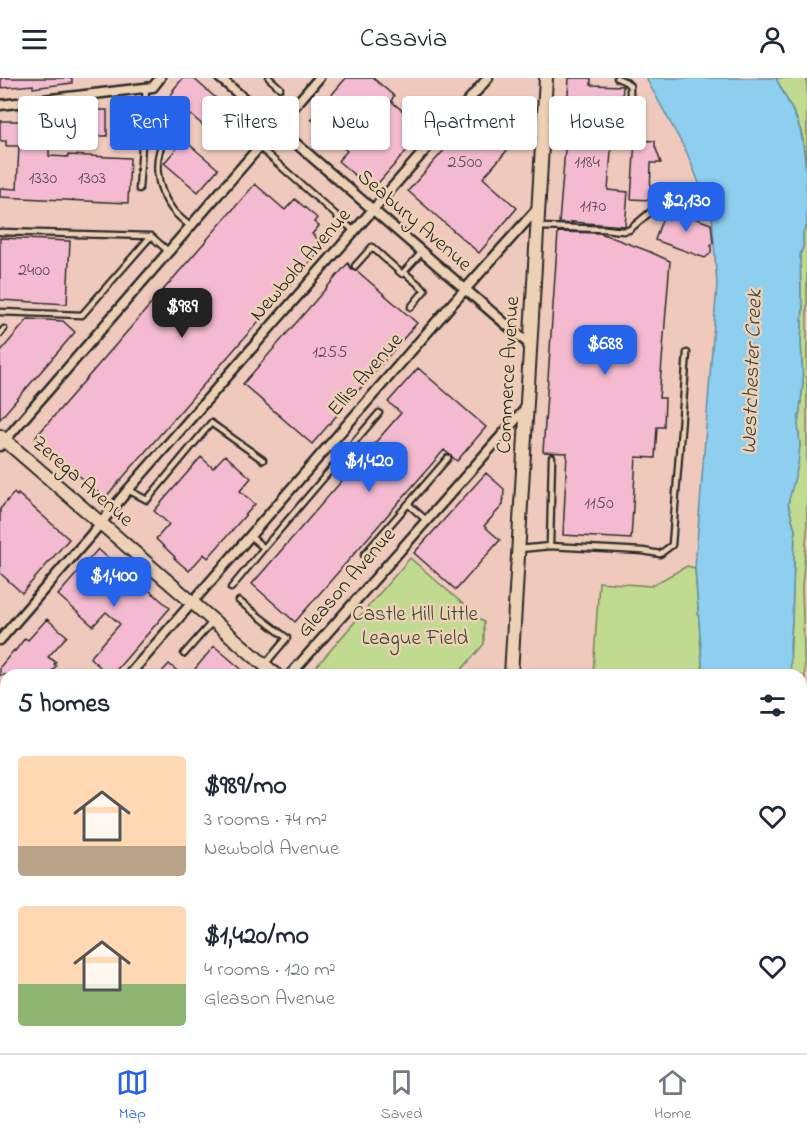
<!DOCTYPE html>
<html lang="en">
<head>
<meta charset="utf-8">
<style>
  :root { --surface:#fff; --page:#f6f6f7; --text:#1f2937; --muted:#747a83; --line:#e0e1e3; --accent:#2563eb }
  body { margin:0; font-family:"Indie Flower",sans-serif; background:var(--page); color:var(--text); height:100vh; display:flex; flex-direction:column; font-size:22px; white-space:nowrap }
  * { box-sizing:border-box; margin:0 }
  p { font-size:20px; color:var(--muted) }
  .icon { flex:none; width:33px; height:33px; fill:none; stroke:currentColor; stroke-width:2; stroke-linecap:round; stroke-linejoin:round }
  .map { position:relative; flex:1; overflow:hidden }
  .sheet { position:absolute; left:0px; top:591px; width:807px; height:384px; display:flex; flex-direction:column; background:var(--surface); border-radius:18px 18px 0 0; box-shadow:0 2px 4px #0004 }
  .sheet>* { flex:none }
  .guide { position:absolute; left:18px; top:18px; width:771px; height:54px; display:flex; gap:12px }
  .price { position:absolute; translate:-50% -51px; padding:0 14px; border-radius:12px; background:var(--accent); color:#fff; font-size:20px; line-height:39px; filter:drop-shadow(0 2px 3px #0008) }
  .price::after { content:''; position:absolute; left:50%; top:36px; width:18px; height:14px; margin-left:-9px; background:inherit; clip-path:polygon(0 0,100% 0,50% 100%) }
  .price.current { background:#222; color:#fff }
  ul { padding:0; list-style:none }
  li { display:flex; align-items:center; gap:18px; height:150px; padding:0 18px }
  li span { display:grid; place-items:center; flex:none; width:168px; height:120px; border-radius:6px; color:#555 }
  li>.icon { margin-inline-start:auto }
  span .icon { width:72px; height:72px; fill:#fffc; stroke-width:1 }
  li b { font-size:26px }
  h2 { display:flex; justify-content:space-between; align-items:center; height:72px; padding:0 18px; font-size:26px }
  .pill { padding:0 21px; border-radius:6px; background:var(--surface); box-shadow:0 2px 4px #0004; font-size:21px; line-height:54px }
  .pill.current { background:var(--accent); color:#fff }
  header { display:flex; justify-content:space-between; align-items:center; height:78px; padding:0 18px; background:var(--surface); font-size:27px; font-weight:600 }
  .tabs { display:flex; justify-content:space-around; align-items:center; height:84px; border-top:2px solid var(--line); background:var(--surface); font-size:16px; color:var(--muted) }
  .tabs a { display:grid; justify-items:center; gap:3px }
  .tabs .current { color:var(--accent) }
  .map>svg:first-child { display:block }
  .green { fill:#c0da90; stroke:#76825e; stroke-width:1.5 }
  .water { fill:#8eceef; stroke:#668da1; stroke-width:1.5 }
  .building { fill:#f4bbd0; stroke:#2b2b2b; stroke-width:1.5 }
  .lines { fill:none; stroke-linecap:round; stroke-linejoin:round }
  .lane-casing { stroke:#2b2b2b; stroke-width:9 }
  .street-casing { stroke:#2b2b2b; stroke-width:13 }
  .secondary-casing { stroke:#2b2b2b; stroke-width:16 }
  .lane { stroke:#edd1b4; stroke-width:4.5 }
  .street { stroke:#edd1b4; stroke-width:8 }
  .secondary { stroke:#edd1b4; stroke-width:12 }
  .labels { text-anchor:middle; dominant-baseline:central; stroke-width:5; stroke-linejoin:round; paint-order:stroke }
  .number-label { font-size:18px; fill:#5d4f54 }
  .street-label { font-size:21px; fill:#2b2b2b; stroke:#edd1b4 }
  .park-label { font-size:21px; fill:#41453a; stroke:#edd1b4 }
  .water-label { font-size:22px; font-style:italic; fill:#3a4348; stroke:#edd1b4 }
</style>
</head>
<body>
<header><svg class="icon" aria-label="menu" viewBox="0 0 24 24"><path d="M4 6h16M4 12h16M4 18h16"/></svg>Casavia<svg class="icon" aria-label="person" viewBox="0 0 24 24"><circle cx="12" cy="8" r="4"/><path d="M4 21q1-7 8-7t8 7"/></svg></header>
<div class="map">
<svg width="807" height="975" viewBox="0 0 807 975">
  <rect width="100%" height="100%" fill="#efcabc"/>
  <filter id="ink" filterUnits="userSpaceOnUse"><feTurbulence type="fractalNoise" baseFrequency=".0167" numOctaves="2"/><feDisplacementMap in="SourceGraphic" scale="12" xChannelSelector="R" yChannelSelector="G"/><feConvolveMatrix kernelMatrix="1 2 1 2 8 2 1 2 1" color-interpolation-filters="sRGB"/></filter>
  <g filter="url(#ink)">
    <path class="green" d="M776 0H807V87L802 57 796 39Z
      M807 147V455L802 509 805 603 807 613V661L801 649V597H791L790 590 795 452 788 426 800 367 798 347 803 306 801 264 803 228 801 219 800 177 803 169V154Z
      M410 480 484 544V566L457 597H309Z
      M687 488 695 490 703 597H602L593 596 599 504 651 508Z"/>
    <path class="water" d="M646 0H776C784 18 796 35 801 55 807 84 807 117 807 147L803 154V169L800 177 801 219 803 228 801 264 803 306 798 347 800 367 798 387 788 426 795 452 792 544 790 567 791 597H703L695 490 717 207 712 137 687 75Z
      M801 649 807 661V886L801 881Z"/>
    <path class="building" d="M1 0H72V5L33 10V7L1 10Z
      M183 0H193L225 28 205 49 191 37 185 43 165 30 170 22 168 20 174 13 173 12Z
      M346 0H373L394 18 391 23 425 52 372 112 338 83 347 73 311 41Z
      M569 0H591V7L623 8 620 50 616 52 566 50Z
      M496 24 506 32 508 30 513 35 511 37 521 45 504 64 510 69 483 100 517 130 479 175 408 113 474 38 480 43Z
      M98 32H107V58H95V59L49 63V78L68 79V77L130 80 128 125 0 119V110L17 111 19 68H6V63H0V43H41V37H64V35L98 34Z
      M566 59 612 61 608 112 628 114 625 148 571 144 573 146 559 145Z
      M184 62 218 91 198 114 164 85Z
      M635 62 655 63V68L661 85H651L650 122 631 121Z
      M255 106 285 132 295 121 317 140 314 144 319 148 312 156 325 167 105 420 35 360Z
      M666 130 711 146 713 165 711 167V175L705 180 655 162Z
      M558 154 600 155 648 173 670 183 659 320H665L664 349H657L655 380 636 379 631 461 563 457 567 375 543 374Z
      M0 160 70 163 67 226 0 222Z
      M348 185 352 192H356L417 245 312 366 243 306Z
      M28 241 63 243 75 254 0 341V274Z
      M418 290 486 349 457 383 444 372 295 544 252 506 401 335 388 324Z
      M225 377 251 400 240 413 255 426 208 480 204 476 189 493 174 480 175 479 156 461 169 446 154 433 201 379 213 390Z
      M486 395 504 411 503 427 484 448 500 462 456 512 414 475Z
      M14 415 17 418 18 416 69 461 22 515 0 495V431Z
      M98 471 133 502 135 500 170 530 112 597H109L90 580 120 546 106 534 93 548 58 517Z
      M47 541 67 558 48 579 56 584 54 586 56 588 49 597H0V589L14 572 15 573 25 560 28 562Z
      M214 568 226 578 248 597H190Z
      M169 586 182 597H159Z"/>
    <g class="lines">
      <g class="lane-casing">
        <path id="lane" d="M269 0 280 10
          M544 53 616 57 625 55 630 40V8L626 4 617 0
          M166 58C152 81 156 110 172 131 177 138 184 143 190 148
          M259 69 354 153
          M139 111 146 10
          M540 149 605 151 623 153 629 152 654 131
          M0 154 151 158 168 173
          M355 188 372 169 402 196 422 174
          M404 194 425 212 411 229
          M0 234 82 237 151 158
          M0 256 4 251
          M128 412 147 422 211 345 263 382
          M408 426 426 442
          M550 468 552 379
          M264 470 379 335
          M520 471 550 468 643 473 660 476 672 467 687 275
          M364 477 448 380
          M231 510 264 470 250 458
          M239 523 287 560 266 585
          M184 576 213 543
          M801 930 807 924
          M361 969 368 975
          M443 973 447 969
          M321 975 327 969
          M396 975 401 969
          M527 975 532 969"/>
      </g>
      <g class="street-casing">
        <path id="street" d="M220 0 530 267
          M0 27 153 9 160 0
          M0 368 319 0
          M0 562 91 457 128 412 488 0
          M129 597 452 226 538 130
          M290 597 526 330
          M0 746 6 740
          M0 876 6 881
          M0 929 6 922
          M107 969 114 975
          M122 975 127 969
          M288 975 293 969
          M604 975 609 969
          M761 975 765 970"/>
      </g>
      <g class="secondary-casing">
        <path id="secondary" d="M0 358 276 597
          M511 597 546 0
          M704 969 711 975"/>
      </g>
      <use href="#lane" class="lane"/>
      <use href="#street" class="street"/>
      <use href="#secondary" class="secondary"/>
    </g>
  </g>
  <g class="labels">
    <g class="number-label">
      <text x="465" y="85">2500</text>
      <text x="587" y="85">1184</text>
      <text x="43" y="101">1330</text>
      <text x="92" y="101">1303</text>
      <text x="593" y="129">1170</text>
      <text x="34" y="193">2400</text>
      <text x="330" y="275">1255</text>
      <text x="599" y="426">1150</text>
    </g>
    <g class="street-label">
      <text transform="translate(414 143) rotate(41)">Seabury Avenue</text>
      <text transform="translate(301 187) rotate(-49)">Newbold Avenue</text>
      <text transform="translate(366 297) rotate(-49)">Ellis Avenue</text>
      <text transform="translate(509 297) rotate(-87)">Commerce Avenue</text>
      <text transform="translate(82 404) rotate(41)">Zerega Avenue</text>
      <text transform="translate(347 505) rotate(-49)">Gleason Avenue</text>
    </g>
    <g class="park-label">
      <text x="415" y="537">Castle Hill Little<tspan x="415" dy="24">League Field</tspan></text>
    </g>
    <g class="water-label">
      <text transform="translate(753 294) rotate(-88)">Westchester Creek</text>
    </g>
  </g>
</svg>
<b class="price" style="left:686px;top:155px">$2,130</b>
<b class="price current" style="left:182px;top:261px">$989</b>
<b class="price" style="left:605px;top:298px">$688</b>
<b class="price" style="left:369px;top:415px">$1,420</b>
<b class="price" style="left:114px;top:530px">$1,400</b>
<div class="guide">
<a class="pill">Buy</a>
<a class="pill current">Rent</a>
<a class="pill">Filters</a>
<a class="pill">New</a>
<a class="pill">Apartment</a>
<a class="pill">House</a>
</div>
<section class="sheet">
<h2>5 homes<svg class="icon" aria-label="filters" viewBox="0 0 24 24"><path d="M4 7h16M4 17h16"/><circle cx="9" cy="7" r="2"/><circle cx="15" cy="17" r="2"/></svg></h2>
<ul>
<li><span style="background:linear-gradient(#ffd9b3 75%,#b9a48a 0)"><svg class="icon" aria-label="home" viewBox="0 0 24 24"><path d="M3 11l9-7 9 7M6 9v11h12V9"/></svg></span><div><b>$989/mo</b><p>3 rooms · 74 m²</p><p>Newbold Avenue</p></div><svg class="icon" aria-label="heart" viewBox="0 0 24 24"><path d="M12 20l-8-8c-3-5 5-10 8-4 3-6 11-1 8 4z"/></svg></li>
<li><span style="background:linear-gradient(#ffd9b3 65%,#8fb573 0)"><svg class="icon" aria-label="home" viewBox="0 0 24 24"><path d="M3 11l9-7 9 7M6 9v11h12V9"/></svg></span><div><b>$1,420/mo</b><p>4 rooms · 120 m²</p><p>Gleason Avenue</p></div><svg class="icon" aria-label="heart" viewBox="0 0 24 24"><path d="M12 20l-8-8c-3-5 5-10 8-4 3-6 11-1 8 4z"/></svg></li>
</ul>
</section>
</div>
<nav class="tabs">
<a class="current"><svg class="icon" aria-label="map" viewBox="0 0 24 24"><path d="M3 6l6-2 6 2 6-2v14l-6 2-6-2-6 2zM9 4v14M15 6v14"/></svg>Map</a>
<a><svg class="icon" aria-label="saved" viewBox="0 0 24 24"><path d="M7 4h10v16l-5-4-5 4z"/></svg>Saved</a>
<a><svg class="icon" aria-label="home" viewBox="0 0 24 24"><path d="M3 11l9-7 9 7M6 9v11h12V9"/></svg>Home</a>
</nav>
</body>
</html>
